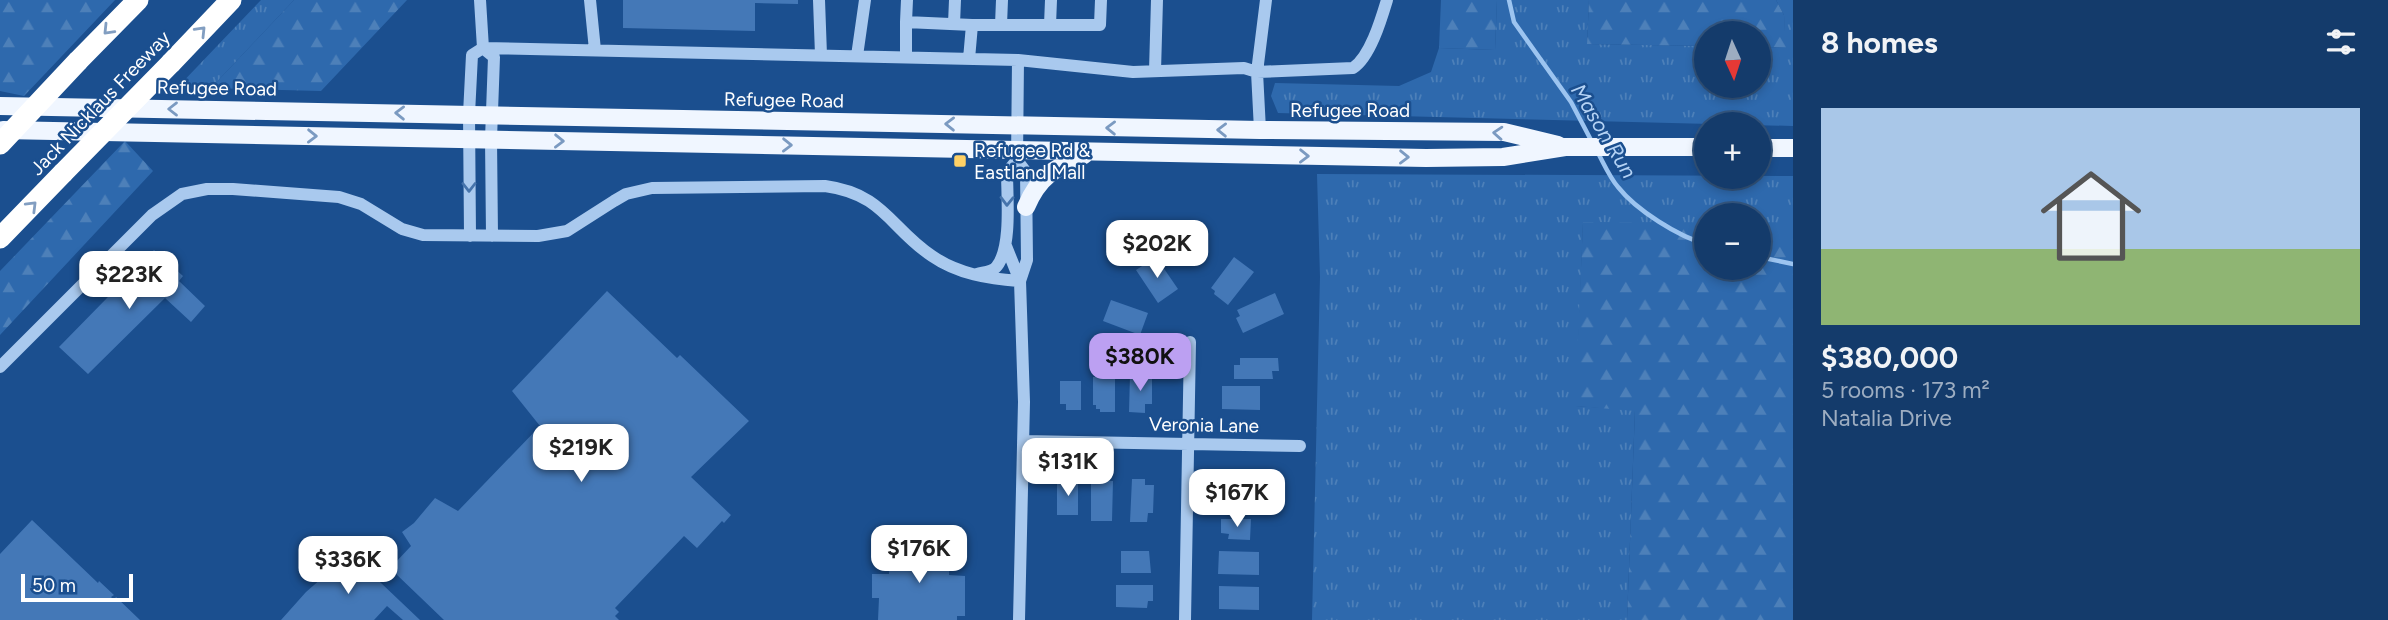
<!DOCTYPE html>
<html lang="en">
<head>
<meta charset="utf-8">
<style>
  :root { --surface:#143b6b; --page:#1d4271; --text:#f1f3f6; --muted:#9dadc1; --line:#33557e; --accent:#bca0f2 }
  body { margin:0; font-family:Figtree,sans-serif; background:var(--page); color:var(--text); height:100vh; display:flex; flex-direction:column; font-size:26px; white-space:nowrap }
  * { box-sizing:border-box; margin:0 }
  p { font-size:23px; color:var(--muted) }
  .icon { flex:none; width:38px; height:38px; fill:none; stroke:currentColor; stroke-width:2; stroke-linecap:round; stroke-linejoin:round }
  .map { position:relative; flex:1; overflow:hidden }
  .drawer { display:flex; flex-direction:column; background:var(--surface); width:595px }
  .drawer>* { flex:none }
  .needle { width:46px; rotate:177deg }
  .controls { position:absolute; left:1694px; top:21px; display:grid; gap:14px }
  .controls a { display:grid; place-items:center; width:77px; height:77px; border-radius:50%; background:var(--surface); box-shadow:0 4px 10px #0003,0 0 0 2px var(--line); font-size:35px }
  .scale { position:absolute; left:21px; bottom:18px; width:112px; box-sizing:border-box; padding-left:7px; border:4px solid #fff; border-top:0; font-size:19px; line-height:24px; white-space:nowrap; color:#fff; -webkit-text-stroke:5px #1b4f8f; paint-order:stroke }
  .price { position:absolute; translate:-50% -60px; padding:0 16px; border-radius:14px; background:#fff; color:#222; font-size:23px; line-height:46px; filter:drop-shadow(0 2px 4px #0008) }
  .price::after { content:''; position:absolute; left:50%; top:42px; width:21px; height:16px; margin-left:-10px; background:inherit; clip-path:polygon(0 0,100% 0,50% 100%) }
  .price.selected { background:var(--accent); color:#111 }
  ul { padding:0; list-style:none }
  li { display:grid; align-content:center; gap:14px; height:371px; padding:0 28px }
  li+li { border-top:2px solid var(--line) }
  li span { display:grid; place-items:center; height:217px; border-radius:0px; color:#555 }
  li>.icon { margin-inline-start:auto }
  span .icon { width:126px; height:126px; fill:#fffc; stroke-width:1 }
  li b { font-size:30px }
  h2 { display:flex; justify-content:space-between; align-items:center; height:84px; padding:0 28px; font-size:30px }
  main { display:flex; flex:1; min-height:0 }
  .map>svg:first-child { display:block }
  .grass { fill:url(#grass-tufts) }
  .forest { fill:url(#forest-firs) }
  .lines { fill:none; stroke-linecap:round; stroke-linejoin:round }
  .stream { stroke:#9cc4f0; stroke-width:4.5 }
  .building { fill:#4478b7 }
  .minor { stroke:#a9c9ee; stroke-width:12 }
  .major { stroke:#f0f6ff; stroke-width:18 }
  .highway { stroke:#fff; stroke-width:21 }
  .highway-bridge { stroke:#fff; stroke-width:21 }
  .oneway { stroke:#829ec1 }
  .oneway2 { stroke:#7b9ac1 }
  .oneway3 { stroke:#4674ac }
  .poi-dot { fill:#ffd166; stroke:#1b4f8f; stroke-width:2.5 }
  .labels { text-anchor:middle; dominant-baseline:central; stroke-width:5; stroke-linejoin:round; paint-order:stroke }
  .street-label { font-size:19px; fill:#fff; stroke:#1b4f8f }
  .poi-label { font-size:19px; fill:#fff; stroke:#1b4f8f; text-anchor:start }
  .water-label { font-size:21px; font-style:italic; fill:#b5d3f5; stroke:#1b4f8f }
</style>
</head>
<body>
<main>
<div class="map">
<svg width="1793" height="620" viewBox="0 0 1793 620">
  <defs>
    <pattern id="grass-tufts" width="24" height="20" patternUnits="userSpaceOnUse" patternTransform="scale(1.75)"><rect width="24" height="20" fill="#2e69ad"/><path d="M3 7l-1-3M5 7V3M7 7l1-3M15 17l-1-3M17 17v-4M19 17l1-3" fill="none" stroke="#4d80b9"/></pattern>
    <pattern id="forest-firs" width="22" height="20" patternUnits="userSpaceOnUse" patternTransform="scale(1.75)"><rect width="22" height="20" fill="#2e69ad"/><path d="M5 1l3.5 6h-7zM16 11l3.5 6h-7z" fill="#4d80b9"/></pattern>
  </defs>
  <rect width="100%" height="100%" fill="#1b4f8f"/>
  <path class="grass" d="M261 0H294L211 88 175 90Z
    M1497 0H1589L1587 44 1706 46V86H1759V47L1785 48 1784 15 1776 0H1793V126L1278 113 1271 96 1275 83 1399 86 1431 72 1439 48 1495 50Z
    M1317 174 1793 176V224H1759V215H1706V223H1583L1576 406 1635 410 1627 620H1312L1320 277Z"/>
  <path class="forest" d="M0 0H115L24 96 0 91Z
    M294 0H407L321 91 211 88Z
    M1441 0H1497L1495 50 1439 48Z
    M1589 0H1776L1784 15 1786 48 1759 47V33H1706V46L1587 44Z
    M125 141 153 171 0 335V271Z
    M1583 222 1706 223V268H1759V224H1793V620H1627L1635 411 1575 406Z"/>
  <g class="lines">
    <path class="stream" d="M1509 0 1514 22 1571 102 1592 142
      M1598 153C1604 164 1610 178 1618 187 1636 210 1679 237 1706 244
      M1759 257 1793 264"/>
  </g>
  <path class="building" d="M623 0H798V4L755 3V31L623 28Z
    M154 250 183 276 179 281 205 306 191 322 165 298 88 374 59 347Z
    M1156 257 1178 289 1158 303 1136 270Z
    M1234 257 1254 272 1228 305 1214 294 1215 291 1211 288Z
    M607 291 677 358 680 355 749 421 691 477 731 515 724 523 722 521 697 548 684 536 615 608 619 612 615 616 619 620H444L395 573V563L411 546 402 532 414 523 435 498 458 511 540 426 512 391Z
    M1275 293 1284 314 1243 333 1236 318 1240 316 1237 310Z
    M1111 300 1148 313 1140 335 1103 321Z
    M1240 358H1278L1279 371H1272L1273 379H1234V365H1240Z
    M1100 369H1115V412H1100V409H1096V405H1093V377H1100Z
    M1130 374 1152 375V404H1145V413L1129 412Z
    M1060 381H1081V410H1066V404H1060Z
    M1222 386H1260V410L1222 409Z
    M1066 478H1078V515H1057V484H1066Z
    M1132 479H1145V485H1154L1153 513H1148L1147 522H1130Z
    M1091 480 1113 481 1112 521H1091Z
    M1221 482H1259L1258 505H1221Z
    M1221 519H1251L1250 540 1228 539 1229 534 1221 533Z
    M32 520 98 583 99 581 114 595 111 597 114 600 116 597 140 620H0V554Z
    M890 542 950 544 949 575 965 576V616H957V620H878L879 598H872V574H889Z
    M348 549 362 562 361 564 420 620H403L387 606 374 620H281L306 592 322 578 323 580Z
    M1121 551H1149L1151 573H1121Z
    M1219 551 1259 552V575L1218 574Z
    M1116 585H1153V601H1148L1147 608 1116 607Z
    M1219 586 1259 587V610L1219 609Z"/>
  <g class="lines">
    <path class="minor" d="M480 0 483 48 1018 60 1133 72 1244 68 1257 72 1260 130
      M590 0 595 50
      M819 0 821 55
      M1266 0 1257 72 1353 68C1370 57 1381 20 1387 0
      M906 22 907 0
      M954 24 955 0
      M972 25H1100L1101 0
      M1001 25 1002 0
      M1050 25 1051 0
      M857 56 865 0
      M906 56V22L972 25 969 59
      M1018 60 1017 160 1026 172 1027 260 1020 281 1024 402 1019 620
      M1155 71 1157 0
      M470 236 469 114 472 55 483 48 494 57 491 139 492 236
      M1006 246 1020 281
      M977 274C984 272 993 272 997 266 1012 247 1007 196 1007 172L1017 160
      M0 367 152 215 182 194 207 189H233L339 197 361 204 402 229 423 235 538 236 567 231 614 201 626 194 652 188 825 186C884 194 890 228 932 256 958 274 989 279 1020 281
      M1023 441 1300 446
      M1185 620 1190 342"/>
    <path class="major" d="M0 106 1260 130 1504 132 1558 145
      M3 130 1426 158 1503 157 1565 147H1706
      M1759 148H1793
      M1026 207C1039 176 1055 168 1084 155"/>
    <path class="highway" d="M78 61 138 0
      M171 63 231 0
      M0 238 63 173"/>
    <path class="highway-bridge" d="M0 144 78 61
      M63 173 171 63"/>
  </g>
  <defs><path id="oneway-chevron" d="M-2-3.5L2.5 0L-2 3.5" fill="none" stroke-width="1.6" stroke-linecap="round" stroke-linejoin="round" transform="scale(1.75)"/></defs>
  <g class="oneway">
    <use href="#oneway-chevron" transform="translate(108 30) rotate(134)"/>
    <use href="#oneway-chevron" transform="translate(201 31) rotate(-46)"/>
    <use href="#oneway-chevron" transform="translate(32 206) rotate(-45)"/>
  </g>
  <g class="oneway2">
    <use href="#oneway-chevron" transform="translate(173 109) rotate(-180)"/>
    <use href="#oneway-chevron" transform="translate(400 113) rotate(-179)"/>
    <use href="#oneway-chevron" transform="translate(950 124) rotate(-179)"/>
    <use href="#oneway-chevron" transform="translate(1111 128) rotate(-179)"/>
    <use href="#oneway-chevron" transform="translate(1222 130) rotate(-179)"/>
    <use href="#oneway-chevron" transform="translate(1498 133) rotate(-176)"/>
    <use href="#oneway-chevron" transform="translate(312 136) rotate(1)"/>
    <use href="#oneway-chevron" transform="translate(559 141) rotate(1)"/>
    <use href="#oneway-chevron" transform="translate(787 145) rotate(1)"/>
    <use href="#oneway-chevron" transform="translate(1304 156) rotate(1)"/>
    <use href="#oneway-chevron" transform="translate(1404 157) rotate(1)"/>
  </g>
  <g class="oneway3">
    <use href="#oneway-chevron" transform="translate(469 187) rotate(90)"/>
    <use href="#oneway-chevron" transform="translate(1007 201) rotate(91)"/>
  </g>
  <rect class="poi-dot" x="953" y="154" width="14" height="14" rx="3.5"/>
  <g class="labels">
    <g class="street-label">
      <text transform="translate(217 88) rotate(1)">Refugee Road</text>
      <text transform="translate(784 100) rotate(1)">Refugee Road</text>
      <text transform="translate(100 103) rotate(-46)">Jack Nicklaus Freeway</text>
      <text x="1350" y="110">Refugee Road</text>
      <text transform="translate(1204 425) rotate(1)">Veronia Lane</text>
    </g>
    <g class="poi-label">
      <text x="974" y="150">Refugee Rd &amp;<tspan x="974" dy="22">Eastland Mall</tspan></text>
    </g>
    <g class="water-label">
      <text transform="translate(1604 131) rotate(59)">Mason Run</text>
    </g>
  </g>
</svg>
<div class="controls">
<a><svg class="needle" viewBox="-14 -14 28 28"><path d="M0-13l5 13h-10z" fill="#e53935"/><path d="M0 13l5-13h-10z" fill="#9dadc1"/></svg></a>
<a>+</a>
<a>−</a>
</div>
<div class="scale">50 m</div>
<b class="price" style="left:1157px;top:280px">$202K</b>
<b class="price" style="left:129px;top:311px">$223K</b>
<b class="price selected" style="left:1140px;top:393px">$380K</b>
<b class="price" style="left:581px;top:484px">$219K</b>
<b class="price" style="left:1068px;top:498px">$131K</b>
<b class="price" style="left:1237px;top:529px">$167K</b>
<b class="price" style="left:919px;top:585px">$176K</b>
<b class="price" style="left:348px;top:596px">$336K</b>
</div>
<section class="drawer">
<h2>8 homes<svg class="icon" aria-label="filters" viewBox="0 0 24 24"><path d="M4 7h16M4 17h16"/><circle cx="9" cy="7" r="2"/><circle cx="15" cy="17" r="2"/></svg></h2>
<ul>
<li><span style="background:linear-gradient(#a9c7e8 65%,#8fb573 0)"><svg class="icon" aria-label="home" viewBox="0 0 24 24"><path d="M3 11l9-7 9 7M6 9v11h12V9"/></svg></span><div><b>$380,000</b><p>5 rooms · 173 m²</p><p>Natalia Drive</p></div></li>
</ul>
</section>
</main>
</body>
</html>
